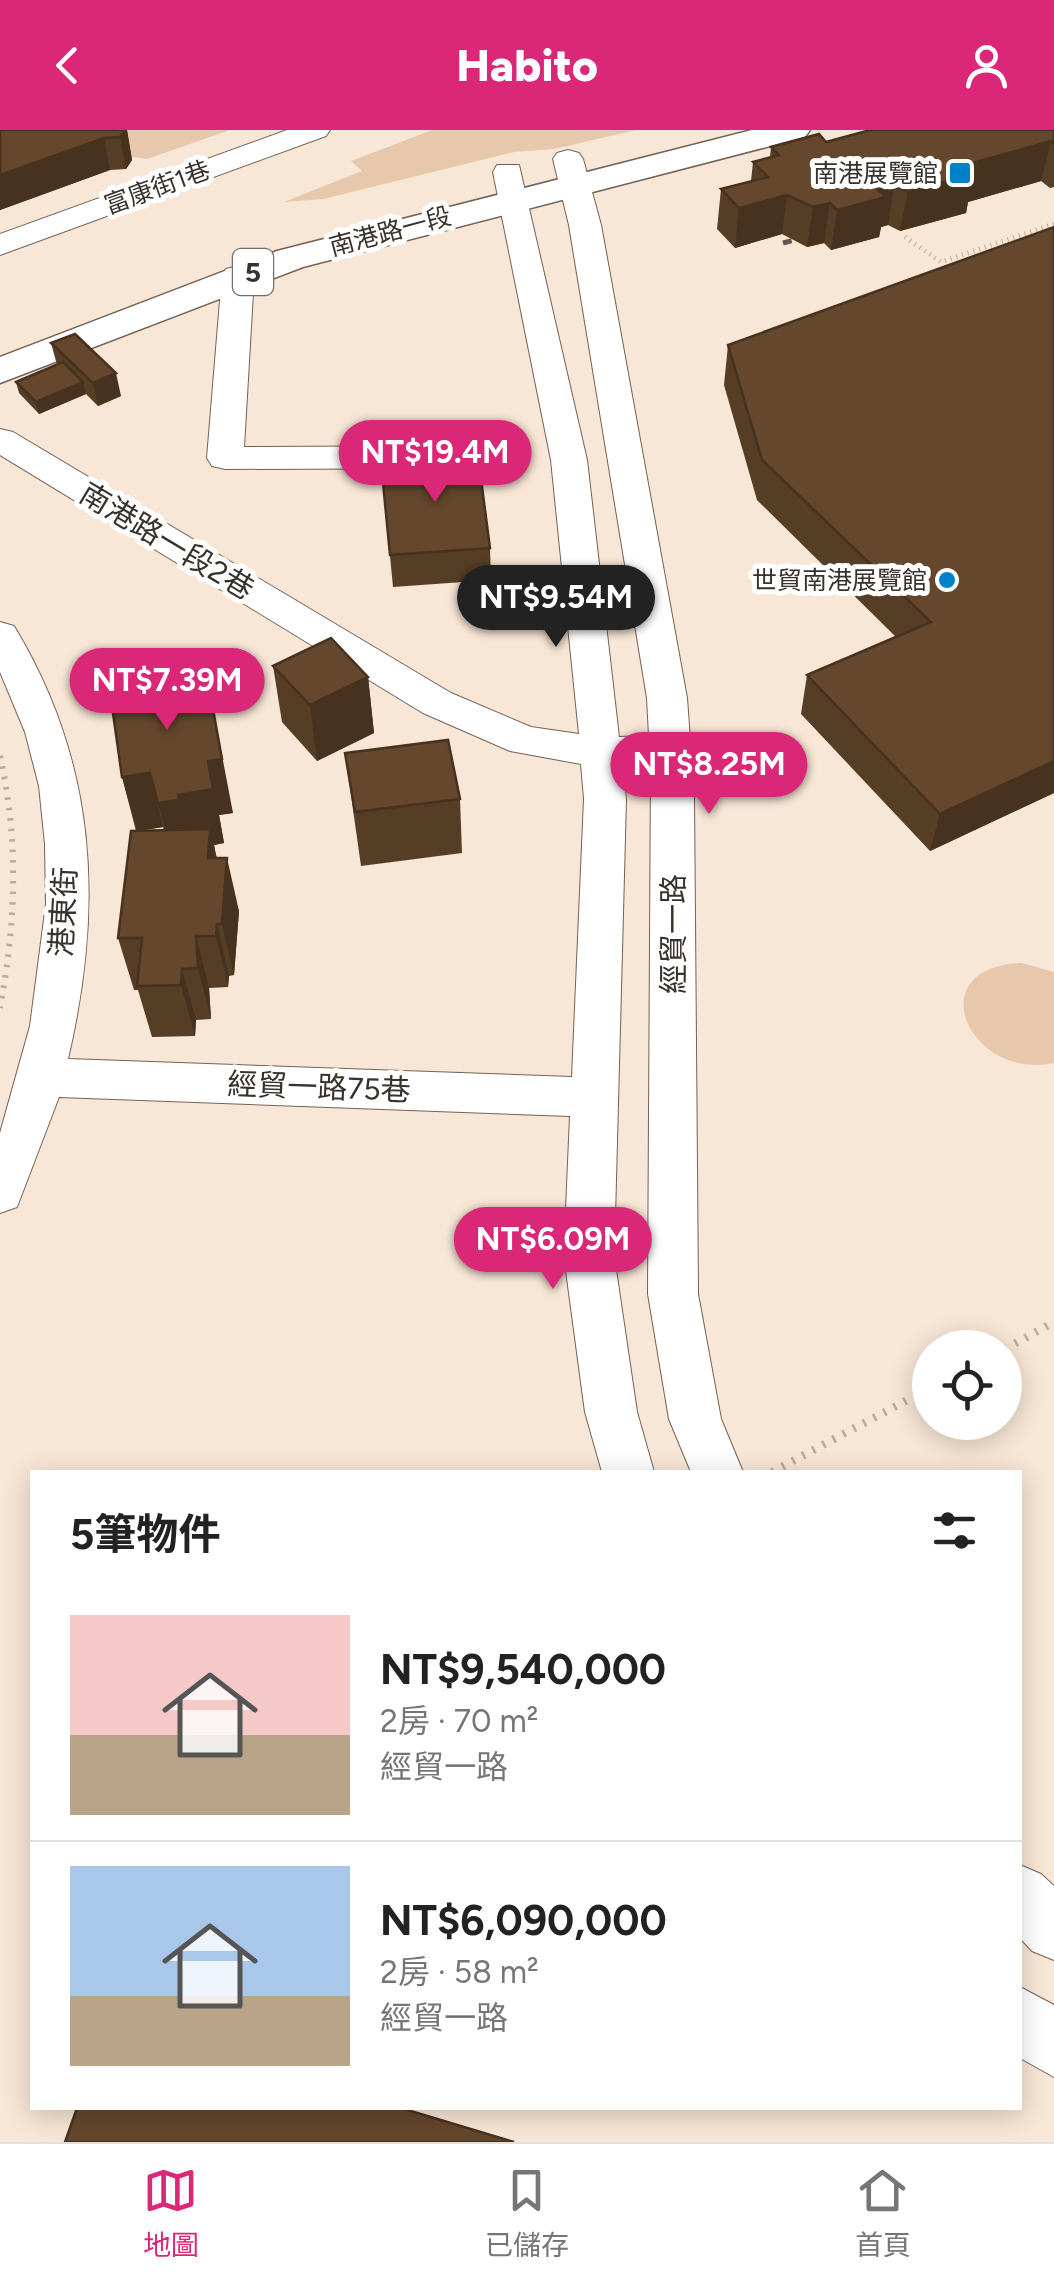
<!DOCTYPE html>
<html lang="zh-TW">
<head>
<meta charset="utf-8">
<style>
  :root { --surface:#fff; --page:#f2f2f2; --text:#222; --muted:#767676; --line:#e0e0e0; --accent:#db2777 }
  body { margin:0; font-family:Figtree,"Noto Sans TC",sans-serif; background:var(--page); color:var(--text); height:100vh; display:flex; flex-direction:column; font-size:38px; white-space:nowrap }
  * { box-sizing:border-box; margin:0 }
  p { font-size:32px; color:var(--muted) }
  .icon { flex:none; width:55px; height:55px; fill:none; stroke:currentColor; stroke-width:2; stroke-linecap:round; stroke-linejoin:round }
  .map { position:relative; flex:1; overflow:hidden }
  .drawer { position:absolute; left:30px; top:1340px; width:992px; height:640px; display:flex; flex-direction:column; background:var(--surface); border-radius:0px; box-shadow:0 5px 25px #0003 }
  .drawer>* { flex:none }
  .tools { position:absolute; left:912px; top:1200px; display:grid; gap:20px }
  .tools a { display:grid; place-items:center; width:110px; height:110px; border-radius:50%; background:var(--surface); box-shadow:0 5px 25px #0003; font-size:50px }
  .price { position:absolute; translate:-50% -85px; padding:0 22px; border-radius:35px; background:var(--accent); color:#fff; font-size:32px; line-height:65px; filter:drop-shadow(0 2px 5px #0008) }
  .price::after { content:''; position:absolute; left:50%; top:60px; width:30px; height:22px; margin-left:-15px; background:inherit; clip-path:polygon(0 0,100% 0,50% 100%) }
  .price.on { background:#222; color:#fff }
  ul { padding:0; list-style:none }
  li { display:flex; align-items:center; gap:30px; height:250px; padding:0 40px }
  li+li { border-top:2px solid var(--line) }
  li span { display:grid; place-items:center; flex:none; width:280px; height:200px; border-radius:0px; color:#555 }
  li>.icon { margin-inline-start:auto }
  span .icon { width:120px; height:120px; fill:#fffc; stroke-width:1 }
  li b { font-size:42px }
  h2 { display:flex; justify-content:space-between; align-items:center; height:120px; padding:0 40px; font-size:42px }
  header { display:flex; justify-content:space-between; align-items:center; height:130px; padding:0 40px; background:var(--accent); color:#fff; font-size:45px; font-weight:800 }
  .menu { display:flex; justify-content:space-around; align-items:center; height:140px; border-top:2px solid var(--line); background:var(--surface); font-size:28px; color:var(--muted) }
  .menu a { display:grid; justify-items:center; gap:5px }
  .menu .on { color:var(--accent) }
  .map>svg:first-child { display:block }
  .green { fill:#e8c8ad }
  .lines { fill:none; stroke-linecap:round; stroke-linejoin:round }
  .minor-casing { stroke:#736356; stroke-width:2 }
  .major-casing { stroke:#736356; stroke-width:3 }
  .path-far2 { stroke:#b9ab9e; stroke-width:5; stroke-dasharray:1 5; stroke-linecap:butt }
  .path-far1 { stroke:#b9ab9e; stroke-width:6; stroke-dasharray:2.5 8; stroke-linecap:butt }
  .path { stroke:#b9ab9e; stroke-width:8; stroke-dasharray:2.5 9; stroke-linecap:butt }
  .minor { fill:#fff; fill-rule:evenodd }
  .major { fill:#fff; fill-rule:evenodd }
  .rail { stroke:#625850; stroke-width:5; stroke-dasharray:9 9; stroke-linecap:butt }
  .wall { fill:#563d26; fill-rule:evenodd }
  .shaded-wall { fill:#46321f }
  .building { fill:#64472c; stroke:#46321f; stroke-width:2.5 }
  .poi-dot { fill:#0082ca; stroke:#fff; stroke-width:4 }
  .labels { text-anchor:middle; dominant-baseline:central; stroke-width:10; stroke-linejoin:round; paint-order:stroke }
  .far-poi-label { font-size:25px; fill:#39322c; stroke:#fff; text-anchor:end }
  .far-street-label { font-size:25px; fill:#39322c; stroke:#fff }
  .shield { fill:#fff; stroke:#74706b; stroke-width:2.5 }
  .shield-label { font-size:28px; font-weight:bold; fill:#39322c }
  .street-label { font-size:30px; fill:#39322c; stroke:#fff }
</style>
</head>
<body>
<header><svg class="icon" aria-label="back" viewBox="0 0 24 24"><path d="M15 5l-7 7 7 7"/></svg>Habito<svg class="icon" aria-label="person" viewBox="0 0 24 24"><circle cx="12" cy="8" r="4"/><path d="M4 21q1-7 8-7t8 7"/></svg></header>
<div class="map">
<svg width="1054" height="2012" viewBox="0 0 1054 2012">
  <rect width="100%" height="100%" fill="#f8e6d6"/>
  <path class="green" d="M98 0H230L147 29 126 26Z
    M432 0H636L554 19 514 22 323 69 284 72 362 41 351 31Z
    M1022 833 1054 842V933C968 951 918 836 1022 833Z"/>
  <g class="lines">
    <g class="minor-casing">
      <path id="minor" d="M287 0H330L326 6 0 125V104Z
        M568 20 579 23 583 29 601 95 687 568 694 665 698 1164 721 1289 743 1342H691L669 1289 648 1164 651 635 622 636 626 669 614 1126 637 1282 654 1342H602L585 1282 564 1126 570 986 59 967 17 1077 0 1083V1003L30 896 46 774 45 714 39 656 25 602 0 542V492L14 496C97 633 104 775 68 929L572 947 584 669 581 634 510 621 423 583 0 325V299L13 302 451 563 531 597 579 604 551 330 493 42 497 35H519L587 330 619 607 649 606 647 568 569 95 553 29 557 23Z
        M238 136 250 139 254 146 244 317 472 316 485 319 490 327 485 335 472 338 225 339 212 336 207 328 222 146 226 139Z
        M1020 1735 1041 1744 1054 1756V1830L1032 1821 1020 1808Z
        M1020 1857 1054 1875V1947L1020 1928Z"/>
    </g>
    <g class="major-casing">
      <path id="major" d="M752 0H810L805 7 303 137 0 253V227L277 121Z"/>
    </g>
    <path class="path-far2" d="M905 107 941 132 1054 94"/>
    <path class="path-far1" d="M0 626C19 711 16 792 0 878"/>
    <path class="path" d="M1005 1219 1054 1192
      M772 1342 930 1258"/>
    <use href="#minor" class="minor"/>
    <use href="#major" class="major"/>
    <path class="rail" d="M783 113 822 102"/>
  </g>
  <path class="wall" d="M0 0H127L132 30 126 39 110 40 0 80Z
    M1054 0V57L1050 58 1041 51 968 72 966 83 900 101 888 95 881 97 879 107 831 120 824 113 807 117 782 104 735 118 717 99 721 59 751 51 753 32 770 27 771 17 826 12Z
    M1054 97V663L930 721 801 584 807 545 896 507 757 370 724 255 728 215Z
    M51 213 121 266 98 276 86 264 39 284 19 263 16 252 57 235Z
    M381 332 490 418 491 450 393 457Z
    M273 536 368 547 374 603 317 631 282 592Z
    M167 541 184 562 233 683 219 685 224 713 214 715 216 728 239 781 234 845 229 846 228 857 209 858 211 889 196 890 195 906 152 907 138 860H134L118 808 136 701 122 647 134 572ZM163 697 164 700 138 701Z
    M345 623 460 669 462 723 361 736Z"/>
  <path class="shaded-wall" d="M125 0H127L132 30 126 39 120 7Z
    M104 8 110 40 0 80V45Z
    M1051 11 1041 51 968 72 966 83 900 101 908 62 965 35Z
    M894 55 888 95 881 97 879 107 831 120 837 80 878 60Z
    M787 65 782 104 735 118 739 78Z
    M830 73 824 113 807 117 813 77Z
    M116 243 121 266 98 276 93 253Z
    M83 252 86 264 39 284 36 272Z
    M368 547 374 603 317 631 310 575Z
    M211 568 233 683 219 685 224 713 214 715 222 752 172 727 158 673 178 665 208 631Z
    M1054 631V663L930 721 940 684Z
    M150 643 163 697 137 701 122 647Z
    M227 728 239 781 234 845 222 794Z
    M217 794 229 846 228 857 216 806Z
    M196 806 209 858 211 889 198 838Z
    M182 839 196 890 195 906 181 855Z"/>
  <path class="building" d="M0 0H125L120 7 104 8 0 45Z
    M870 0H1054V14L1051 11 965 35 974 43 908 62 894 55 878 60 886 67 837 80 830 73 813 77 787 65 739 78 721 59 768 47 753 32 779 25 771 17 819 4 826 12Z
    M1054 97V631L940 684 807 545 931 492 762 330 728 215Z
    M75 204 116 243 93 253 51 213Z
    M63 232 83 252 36 272 16 252Z
    M478 326 490 418 390 425 381 332Z
    M331 508 368 547 310 575 273 536Z
    M165 531 167 541 179 539 184 562 200 560 202 569 211 568 222 629 208 631 213 659 178 665 179 670 158 673 150 643 122 647 112 576 134 572 128 537Z
    M448 610 460 669 355 682 345 623Z
    M210 699 208 728H227L222 794H217L216 806H196L198 838 182 839 181 855 137 856 142 808H118L131 701Z
    M77 1978H401L514 2012H65Z"/>
  <g class="poi-dot">
    <rect x="948" y="31" width="24" height="24" rx="5"/>
    <circle cx="947" cy="450" r="10"/>
  </g>
  <g class="labels">
    <g class="far-poi-label">
      <text x="938" y="43">南港展覽館</text>
      <text x="927" y="450">世貿南港展覽館</text>
    </g>
    <g class="far-street-label">
      <text transform="translate(157 57) rotate(-20)">富康街1巷</text>
      <text transform="translate(390 101) rotate(-15)">南港路一段</text>
    </g>
    <rect class="shield" x="233" y="119" width="40" height="46" rx="8"/>
    <g class="shield-label">
      <text x="253" y="142">5</text>
    </g>
    <g class="street-label">
      <text transform="translate(167 411) rotate(31)">南港路一段2巷</text>
      <text transform="translate(63 782) rotate(-87)">港東街</text>
      <text transform="translate(673 804) rotate(-90)">經貿一路</text>
      <text transform="translate(319 957) rotate(2)">經貿一路75巷</text>
    </g>
  </g>
</svg>
<div class="tools">
<a><svg class="icon" aria-label="locate" viewBox="0 0 24 24"><circle cx="12" cy="12" r="6"/><path d="M12 2v4M12 18v4M2 12h4M18 12h4"/></svg></a>
</div>
<b class="price" style="left:435px;top:375px">NT$19.4M</b>
<b class="price on" style="left:556px;top:520px">NT$9.54M</b>
<b class="price" style="left:167px;top:603px">NT$7.39M</b>
<b class="price" style="left:709px;top:687px">NT$8.25M</b>
<b class="price" style="left:553px;top:1162px">NT$6.09M</b>
<section class="drawer">
<h2>5筆物件<svg class="icon" aria-label="filters" viewBox="0 0 24 24"><path d="M4 7h16M4 17h16"/><circle cx="9" cy="7" r="2"/><circle cx="15" cy="17" r="2"/></svg></h2>
<ul>
<li><span style="background:linear-gradient(#f6c9c9 60%,#b9a48a 0)"><svg class="icon" aria-label="home" viewBox="0 0 24 24"><path d="M3 11l9-7 9 7M6 9v11h12V9"/></svg></span><div><b>NT$9,540,000</b><p>2房 · 70 m²</p><p>經貿一路</p></div></li>
<li><span style="background:linear-gradient(#a9c7e8 65%,#b9a48a 0)"><svg class="icon" aria-label="home" viewBox="0 0 24 24"><path d="M3 11l9-7 9 7M6 9v11h12V9"/></svg></span><div><b>NT$6,090,000</b><p>2房 · 58 m²</p><p>經貿一路</p></div></li>
</ul>
</section>
</div>
<nav class="menu">
<a class="on"><svg class="icon" aria-label="map" viewBox="0 0 24 24"><path d="M3 6l6-2 6 2 6-2v14l-6 2-6-2-6 2zM9 4v14M15 6v14"/></svg>地圖</a>
<a><svg class="icon" aria-label="saved" viewBox="0 0 24 24"><path d="M7 4h10v16l-5-4-5 4z"/></svg>已儲存</a>
<a><svg class="icon" aria-label="home" viewBox="0 0 24 24"><path d="M3 11l9-7 9 7M6 9v11h12V9"/></svg>首頁</a>
</nav>
</body>
</html>
